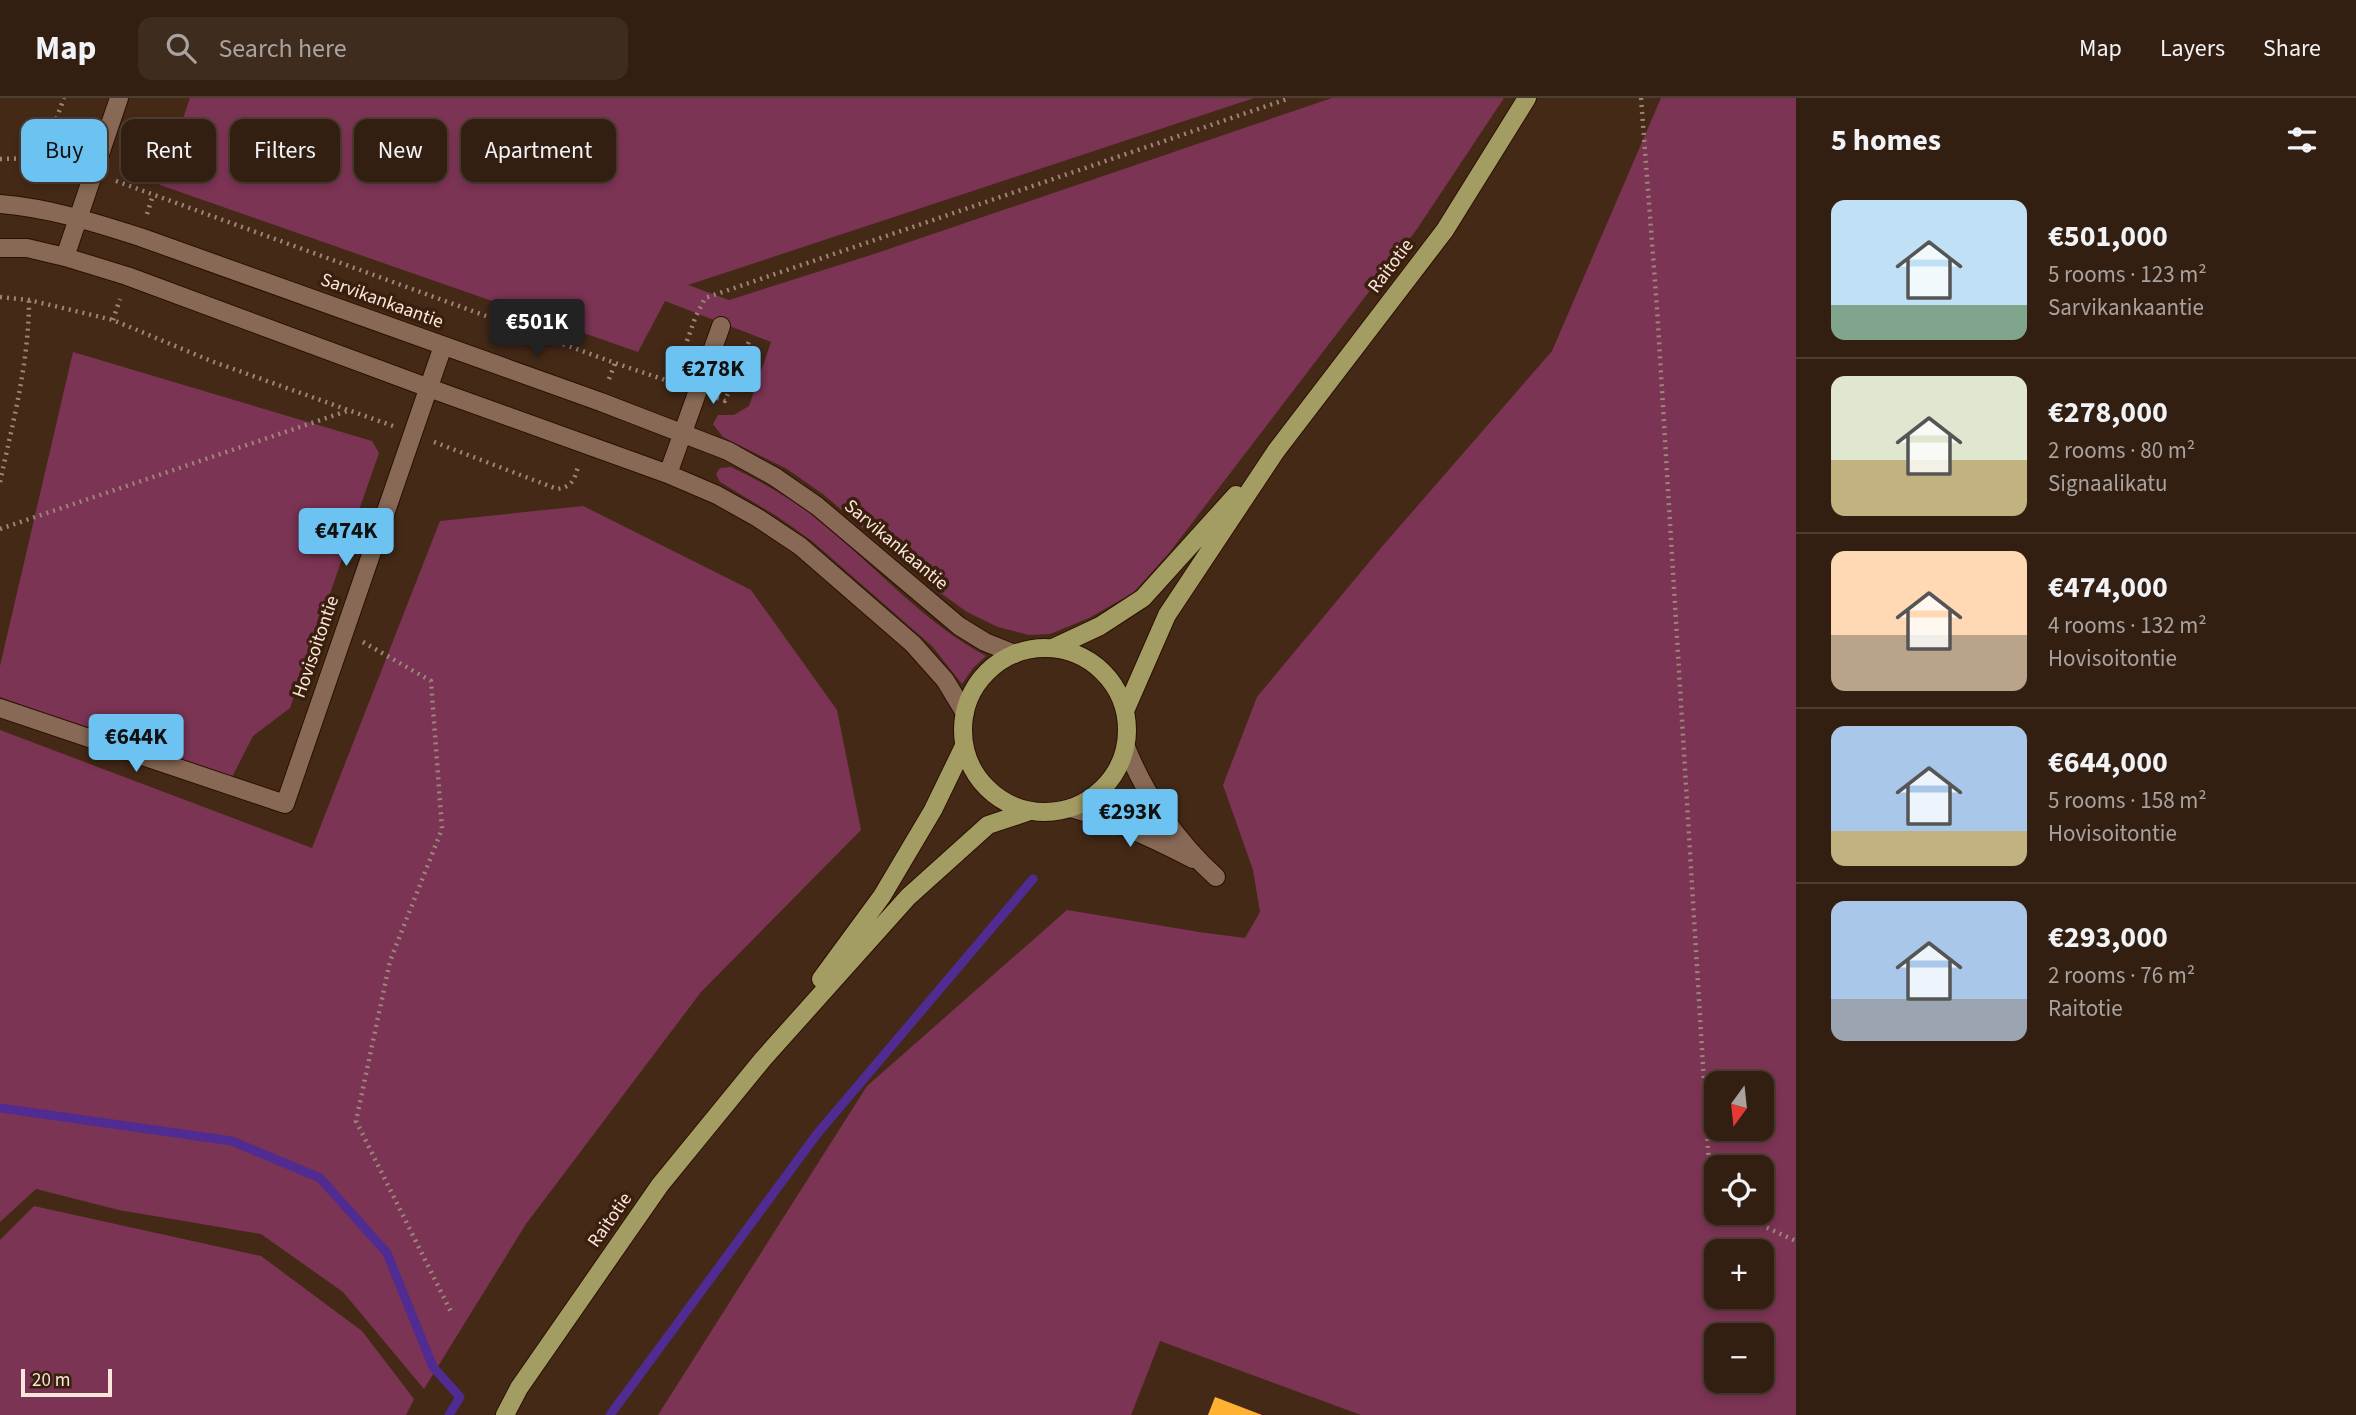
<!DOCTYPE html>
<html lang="en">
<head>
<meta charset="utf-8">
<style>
  :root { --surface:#331f11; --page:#3e2c1f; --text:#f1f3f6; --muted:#a9a29f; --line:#4e3d31; --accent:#6cc3f2 }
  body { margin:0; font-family:"Source Sans 3",sans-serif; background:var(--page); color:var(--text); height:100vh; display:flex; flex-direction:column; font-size:26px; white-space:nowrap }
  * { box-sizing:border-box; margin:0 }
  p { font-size:23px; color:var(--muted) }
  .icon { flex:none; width:38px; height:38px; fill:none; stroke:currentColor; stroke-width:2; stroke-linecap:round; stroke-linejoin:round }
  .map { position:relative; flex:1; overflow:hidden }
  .drawer { display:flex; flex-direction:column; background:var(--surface); width:560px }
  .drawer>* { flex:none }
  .guide { position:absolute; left:21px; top:21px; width:665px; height:63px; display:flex; gap:14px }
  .needle { width:46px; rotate:195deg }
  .buttons { position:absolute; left:1704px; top:973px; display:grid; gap:14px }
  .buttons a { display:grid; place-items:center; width:70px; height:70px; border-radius:14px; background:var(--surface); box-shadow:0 4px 10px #0003,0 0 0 2px var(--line); font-size:35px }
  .scale { position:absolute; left:21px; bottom:18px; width:91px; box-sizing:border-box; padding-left:7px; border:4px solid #f9e7dc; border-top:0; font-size:19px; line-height:24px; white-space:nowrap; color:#f9e7dc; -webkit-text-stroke:5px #3a1f0d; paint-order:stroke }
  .price { position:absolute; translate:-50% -60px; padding:0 16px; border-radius:7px; background:var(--accent); color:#111; font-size:23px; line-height:46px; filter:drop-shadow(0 2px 4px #0008) }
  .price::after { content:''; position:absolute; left:50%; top:42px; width:21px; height:16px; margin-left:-10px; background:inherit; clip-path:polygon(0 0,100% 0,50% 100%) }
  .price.on { background:#222; color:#fff }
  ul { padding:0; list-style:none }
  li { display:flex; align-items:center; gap:21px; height:175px; padding:0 35px }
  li+li { border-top:2px solid var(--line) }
  li span { display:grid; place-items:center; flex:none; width:196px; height:140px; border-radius:14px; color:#555 }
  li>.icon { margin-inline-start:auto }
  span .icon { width:84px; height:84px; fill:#fffc; stroke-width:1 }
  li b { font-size:30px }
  h2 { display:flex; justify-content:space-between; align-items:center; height:84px; padding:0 35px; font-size:30px }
  .pill { padding:0 24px; border-radius:14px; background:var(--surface); box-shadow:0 4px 10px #0003,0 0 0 2px var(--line); font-size:24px; line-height:63px }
  .pill.on { background:var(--accent); color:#111 }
  header { display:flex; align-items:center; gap:42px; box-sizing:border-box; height:98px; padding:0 35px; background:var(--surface); border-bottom:2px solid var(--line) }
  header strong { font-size:33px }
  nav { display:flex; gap:38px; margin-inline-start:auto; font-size:24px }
  .search { width:490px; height:63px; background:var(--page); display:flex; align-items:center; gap:18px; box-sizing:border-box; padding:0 24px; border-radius:14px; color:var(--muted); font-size:26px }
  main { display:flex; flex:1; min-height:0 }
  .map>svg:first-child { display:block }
  .green { fill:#7c3454; fill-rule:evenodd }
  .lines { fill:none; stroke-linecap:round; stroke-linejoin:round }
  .stream { stroke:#502b91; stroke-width:9 }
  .building { fill:#ffb232 }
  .minor-casing { stroke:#2a1101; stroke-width:20 }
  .major-casing { stroke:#2a1101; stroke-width:20 }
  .path { stroke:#9c8677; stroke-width:4.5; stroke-dasharray:2 5; stroke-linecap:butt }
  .minor { stroke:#886955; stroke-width:18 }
  .major { stroke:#a49d63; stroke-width:18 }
  .labels { text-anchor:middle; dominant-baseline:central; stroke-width:7; stroke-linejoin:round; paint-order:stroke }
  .street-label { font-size:19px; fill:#f9e7dc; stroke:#3a1f0d }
</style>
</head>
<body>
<header>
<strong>Map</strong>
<div class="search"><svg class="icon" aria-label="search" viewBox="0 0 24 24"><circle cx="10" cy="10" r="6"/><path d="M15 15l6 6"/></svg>Search here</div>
<nav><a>Map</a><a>Layers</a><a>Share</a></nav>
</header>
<main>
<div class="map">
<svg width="1796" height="1317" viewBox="0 0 1796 1317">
  <rect width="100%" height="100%" fill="#442917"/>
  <path class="green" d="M190 0H1254L688 187 729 202 874 156 1332 0H1504L1417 131 1169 455 1133 495 1089 520 1050 536 1029 537 998 529 967 514 935 491 824 397 787 371 723 339 713 326 718 317H734L749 308 771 244 665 203 638 254 160 87Z
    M1661 0H1796V1317H1361L1160 1243 1131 1317H658L867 988 1067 812 1199 834 1245 840 1260 814 1253 772 1223 687 1257 599 1380 451 1552 253ZM1717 985H1762V1031H1717ZM1717 1069H1762V1115H1717ZM1717 1153H1762V1199H1717ZM1717 1237H1762V1283H1717Z
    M73 254 372 343 379 355 290 610 253 638 230 683 0 599V568Z
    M731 369C762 384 792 401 819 422 874 467 923 524 986 558L973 570 962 586 932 548 812 443 778 419 720 384 716 376 720 370Z
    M583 408 751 492 837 612 861 732 701 894 526 1126 424 1291 343 1194 261 1136 119 1112 36 1091 0 1124V632L312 750 440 423Z
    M34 1108 261 1158 362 1233 414 1301 406 1317H0V1142Z"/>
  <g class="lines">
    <path class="stream" d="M0 1010 232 1043 320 1080 387 1155 433 1269 460 1299 449 1317
      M610 1317 817 1036 1033 781"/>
  </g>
  <path class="building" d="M1215 1299 1262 1317H1208Z"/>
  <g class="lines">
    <g class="minor-casing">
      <path id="minor" d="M0 106C49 110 93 124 140 139L601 304 728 353 775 379 817 408 959 528 985 544 1015 556
        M0 150H27L65 159 127 178 429 290 668 376 717 397 758 420 800 448 913 546 945 582 965 615
        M65 159 119 0
        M668 376 721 228
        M0 610 285 706 443 248
        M1126 649C1145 697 1177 744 1216 779
        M1071 710C1114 722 1153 740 1193 761"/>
    </g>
    <g class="major-casing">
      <path id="major" d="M1053 550 1100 528 1143 500 1236 397
        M963 632a82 82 0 1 1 164 0a82 82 0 1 1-164 0Z
        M1125 613 1167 517 1276 353 1445 132 1527 0
        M821 881 882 798 933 712 964 648
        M505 1317 519 1290 660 1087 763 961 908 799 988 727 1030 713"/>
    </g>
    <path class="path" d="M1641 0 1657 210 1709 1067 1717 1085
      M42 60 64 0
      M0 61 42 60 72 68
      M116 83 615 265 674 285 675 281
      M147 116 153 97
      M0 199 29 202 113 222 211 263 393 328
      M113 222 120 201
      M687 243 695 220 705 200 1290 0
      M609 281 615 265
      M717 300 725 303 750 241
      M434 344 557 391C572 389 574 382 578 369
      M0 384C13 324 29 264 29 202
      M0 431 347 313
      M363 544 431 583 442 731 390 863 356 1023 451 1214
      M1735 1115 1796 1143"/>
    <use href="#minor" class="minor"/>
    <use href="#major" class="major"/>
  </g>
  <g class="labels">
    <g class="street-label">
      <text transform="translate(1391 168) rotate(-53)">Raitotie</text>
      <text transform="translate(382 203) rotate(20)">Sarvikankaantie</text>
      <text transform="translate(896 447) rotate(40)">Sarvikankaantie</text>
      <text transform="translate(316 549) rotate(-71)">Hovisoitontie</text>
      <text transform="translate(610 1122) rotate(-55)">Raitotie</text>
    </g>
  </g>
</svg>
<div class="buttons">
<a><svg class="needle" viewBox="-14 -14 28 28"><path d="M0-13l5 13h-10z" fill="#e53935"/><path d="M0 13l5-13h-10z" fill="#a9a29f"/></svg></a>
<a><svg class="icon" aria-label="locate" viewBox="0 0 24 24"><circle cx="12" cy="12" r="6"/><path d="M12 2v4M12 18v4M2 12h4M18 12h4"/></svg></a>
<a>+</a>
<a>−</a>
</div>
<div class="scale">20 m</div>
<b class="price on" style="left:537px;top:261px">€501K</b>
<b class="price" style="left:713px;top:308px">€278K</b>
<b class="price" style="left:346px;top:470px">€474K</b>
<b class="price" style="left:136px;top:676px">€644K</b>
<b class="price" style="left:1130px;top:751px">€293K</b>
<div class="guide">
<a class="pill on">Buy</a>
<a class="pill">Rent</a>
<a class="pill">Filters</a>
<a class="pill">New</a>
<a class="pill">Apartment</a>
</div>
</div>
<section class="drawer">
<h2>5 homes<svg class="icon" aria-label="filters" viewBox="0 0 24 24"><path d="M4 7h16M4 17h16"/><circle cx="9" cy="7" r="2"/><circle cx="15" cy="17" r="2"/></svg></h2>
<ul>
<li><span style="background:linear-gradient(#bfe0f5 75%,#7fa58c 0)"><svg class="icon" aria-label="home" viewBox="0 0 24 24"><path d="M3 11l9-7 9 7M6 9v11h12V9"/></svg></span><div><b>€501,000</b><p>5 rooms · 123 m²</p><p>Sarvikankaantie</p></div></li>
<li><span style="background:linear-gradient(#dfe7d0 60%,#c2b280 0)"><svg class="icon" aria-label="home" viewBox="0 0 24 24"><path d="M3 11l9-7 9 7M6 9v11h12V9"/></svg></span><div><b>€278,000</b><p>2 rooms · 80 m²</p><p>Signaalikatu</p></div></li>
<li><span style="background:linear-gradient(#ffd9b3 60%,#b9a48a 0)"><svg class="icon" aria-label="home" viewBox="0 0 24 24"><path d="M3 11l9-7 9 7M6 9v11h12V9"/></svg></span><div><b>€474,000</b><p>4 rooms · 132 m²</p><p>Hovisoitontie</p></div></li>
<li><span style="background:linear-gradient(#a9c7e8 75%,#c2b280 0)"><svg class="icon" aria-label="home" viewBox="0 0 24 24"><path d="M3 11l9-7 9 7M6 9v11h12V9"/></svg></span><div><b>€644,000</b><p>5 rooms · 158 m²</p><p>Hovisoitontie</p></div></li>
<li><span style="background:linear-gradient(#a9c7e8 70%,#9aa5b1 0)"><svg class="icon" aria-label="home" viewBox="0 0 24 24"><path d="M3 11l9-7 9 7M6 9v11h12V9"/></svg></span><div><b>€293,000</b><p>2 rooms · 76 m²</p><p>Raitotie</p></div></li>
</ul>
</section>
</main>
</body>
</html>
